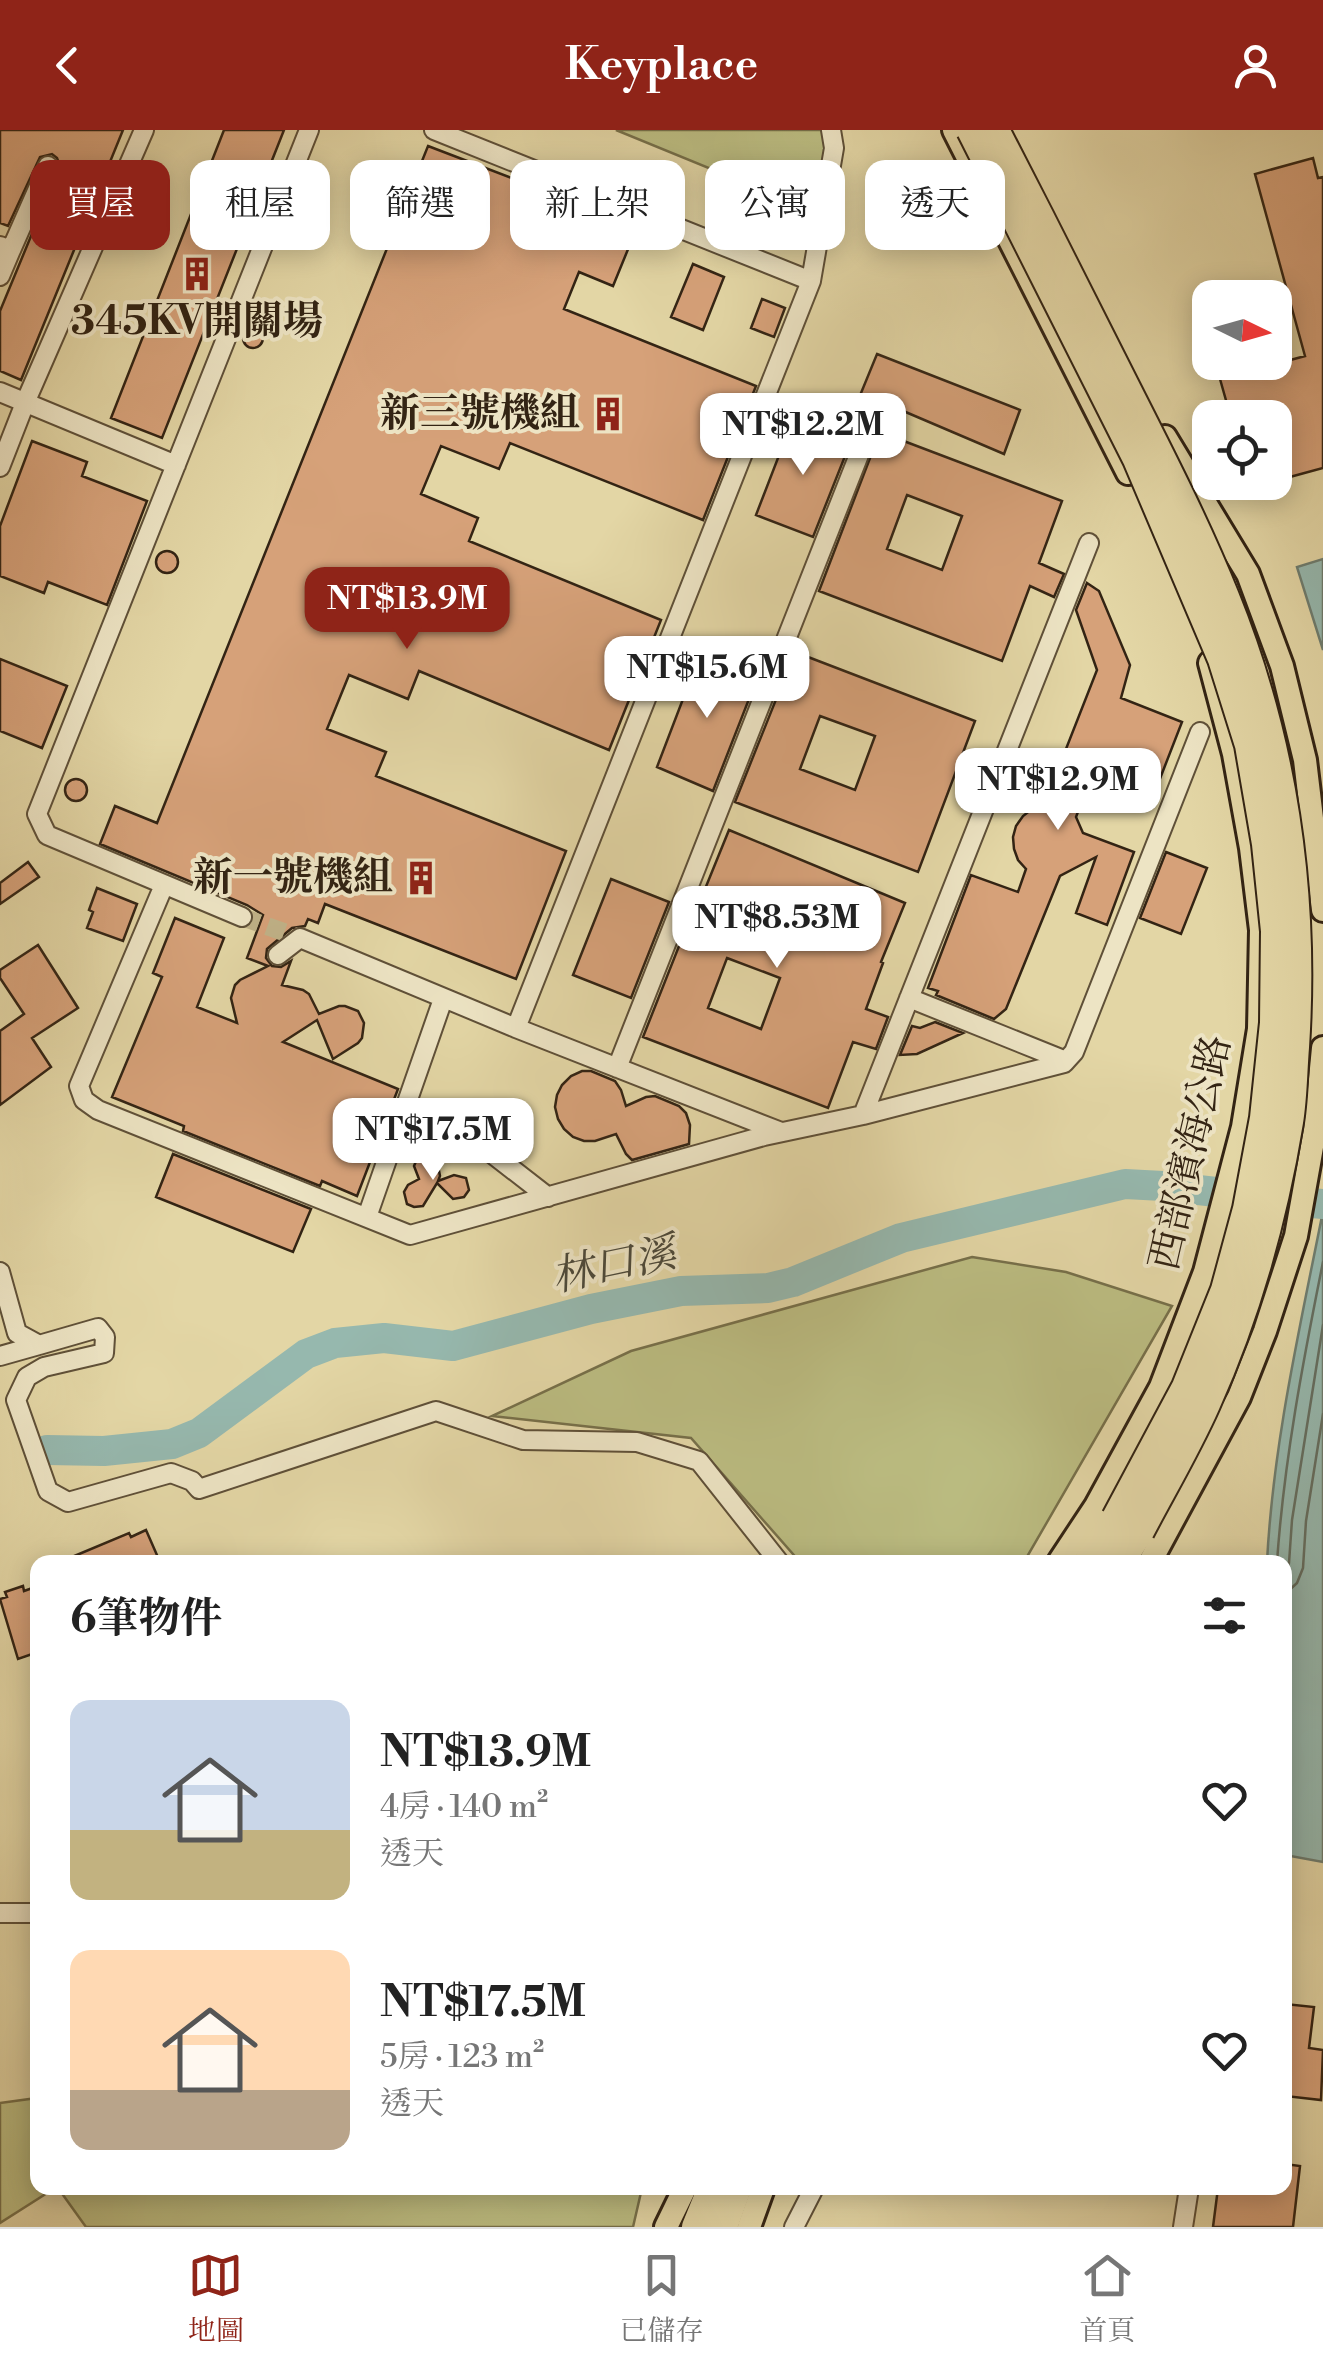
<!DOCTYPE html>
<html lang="zh-TW">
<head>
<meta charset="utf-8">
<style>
  :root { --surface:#fff; --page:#f6f6f6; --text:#222; --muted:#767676; --line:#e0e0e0; --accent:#8f2418 }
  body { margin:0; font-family:"Libre Bodoni","Noto Serif TC",serif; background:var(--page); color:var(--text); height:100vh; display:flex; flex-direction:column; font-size:38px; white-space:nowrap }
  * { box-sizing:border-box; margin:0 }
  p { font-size:32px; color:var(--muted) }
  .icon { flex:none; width:55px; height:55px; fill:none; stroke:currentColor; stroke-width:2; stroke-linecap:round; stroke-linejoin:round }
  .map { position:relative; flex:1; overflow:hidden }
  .details { position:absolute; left:30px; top:1425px; width:1262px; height:640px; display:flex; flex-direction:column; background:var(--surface); border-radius:20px; box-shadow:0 5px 25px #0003 }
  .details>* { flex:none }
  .guide { position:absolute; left:30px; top:30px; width:1265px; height:90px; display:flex; gap:20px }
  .needle { width:65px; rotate:95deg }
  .fabs { position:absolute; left:1192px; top:150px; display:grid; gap:20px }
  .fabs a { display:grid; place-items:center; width:100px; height:100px; border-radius:20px; background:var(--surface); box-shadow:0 5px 25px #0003; font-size:50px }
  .price { position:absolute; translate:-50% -85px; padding:0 22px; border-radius:20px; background:#fff; color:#222; font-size:32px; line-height:65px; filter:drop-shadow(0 2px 5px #0008) }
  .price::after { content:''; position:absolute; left:50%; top:60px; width:30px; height:22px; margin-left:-15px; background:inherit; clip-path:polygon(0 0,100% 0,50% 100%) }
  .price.current { background:var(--accent); color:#fff }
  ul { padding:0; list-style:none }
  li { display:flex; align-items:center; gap:30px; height:250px; padding:0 40px }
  li span { display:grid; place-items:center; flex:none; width:280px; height:200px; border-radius:20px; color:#555 }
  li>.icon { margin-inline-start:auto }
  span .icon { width:120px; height:120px; fill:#fffc; stroke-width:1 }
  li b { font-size:42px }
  h2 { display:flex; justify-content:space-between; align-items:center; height:120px; padding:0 40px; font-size:42px }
  .pill { padding:0 35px; border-radius:20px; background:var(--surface); box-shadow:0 5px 25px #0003; font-size:35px; line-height:90px }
  .pill.current { background:var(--accent); color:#fff }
  header { display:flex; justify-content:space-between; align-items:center; height:130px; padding:0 40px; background:var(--accent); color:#fff; font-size:45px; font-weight:600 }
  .dock { display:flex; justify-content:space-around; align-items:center; height:140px; border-top:2px solid var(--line); background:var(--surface); font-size:28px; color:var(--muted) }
  .dock a { display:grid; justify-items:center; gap:5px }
  .dock .current { color:var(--accent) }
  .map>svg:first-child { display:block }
  .green { fill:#bbbc81; stroke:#77704a; stroke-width:2.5 }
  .water { fill:#96b8ae; stroke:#6e7d70; stroke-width:2.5 }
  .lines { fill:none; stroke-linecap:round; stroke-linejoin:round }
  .shore { stroke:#646e61; stroke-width:2.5 }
  .river { stroke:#96b8ae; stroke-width:30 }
  .building { fill:#d6a179; stroke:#332414; stroke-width:2.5; fill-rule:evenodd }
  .minor-tunnel { stroke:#c0b288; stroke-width:18; stroke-dasharray:18 9; stroke-linecap:butt }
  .minor-casing { stroke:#5f5038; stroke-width:22 }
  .major-casing { stroke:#332414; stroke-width:28 }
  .highway-casing { stroke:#332414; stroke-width:32 }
  .minor { stroke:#ede4c4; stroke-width:18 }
  .major { stroke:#e3d6a5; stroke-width:22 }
  .highway { stroke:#e3d6a5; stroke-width:28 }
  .highway-bridge-casing { stroke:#332414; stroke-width:32; stroke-linecap:butt }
  .highway-bridge { stroke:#e3d6a5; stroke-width:28 }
  .labels { text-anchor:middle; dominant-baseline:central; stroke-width:8; stroke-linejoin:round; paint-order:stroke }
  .poi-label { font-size:40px; font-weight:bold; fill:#332414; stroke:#ede4c4; text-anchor:end }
  .street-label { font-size:40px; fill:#332414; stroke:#ede4c4 }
  .water-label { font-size:42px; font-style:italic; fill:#4c493a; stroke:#ede4c4 }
</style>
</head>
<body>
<header><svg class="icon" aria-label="back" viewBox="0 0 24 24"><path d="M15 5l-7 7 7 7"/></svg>Keyplace<svg class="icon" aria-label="person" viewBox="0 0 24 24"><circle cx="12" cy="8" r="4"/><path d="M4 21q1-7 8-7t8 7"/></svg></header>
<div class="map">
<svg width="1323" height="2097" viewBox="0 0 1323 2097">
  <rect width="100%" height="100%" fill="#e3d6a5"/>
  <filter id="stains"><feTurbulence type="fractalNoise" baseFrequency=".002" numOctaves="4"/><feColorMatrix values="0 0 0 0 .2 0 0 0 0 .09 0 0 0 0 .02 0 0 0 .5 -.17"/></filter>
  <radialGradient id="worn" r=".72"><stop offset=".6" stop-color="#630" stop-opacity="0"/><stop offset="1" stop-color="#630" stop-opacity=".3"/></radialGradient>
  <path class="green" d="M616 0H823L827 22 804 77Z
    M972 1127 1066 1142 1172 1176 1024 1432H800L691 1308 492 1286 631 1221Z
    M37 1968 38 2058H55L0 2093V1973Z
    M58 2058H642L633 2097H86Z"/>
  <path class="water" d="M1323 429V520L1297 437Z
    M1323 1081V1732L1285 1725V1432H1267C1273 1314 1300 1197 1323 1081Z"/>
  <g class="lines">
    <path class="shore" d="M1277 1432C1284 1331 1303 1231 1323 1132
      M1285 1444 1289 1433 1292 1390 1323 1195
      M1285 1464 1297 1453 1303 1438 1306 1391 1323 1284"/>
    <path class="river" d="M1312 1073 1323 1074
      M47 1320 104 1321 172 1314 199 1303 306 1224 335 1213 384 1208 453 1216 591 1179 681 1161 768 1158 793 1152 901 1108 1125 1054 1163 1056 1216 1062"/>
  </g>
  <path class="building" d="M0 0H123L21 250 0 241V181L60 36 57 28 52 24 40 27 8 96 0 93Z
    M224 0H284L162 308 111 288Z
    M428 16 543 60 540 68 633 107 613 156 579 142 564 179 756 256 703 390 510 313 499 339 441 316 421 364 478 388 469 411 661 490 609 620 419 541 408 569 349 545 327 599 386 622 376 646 566 721 516 849 325 774 318 793 308 789 305 796 292 798 267 819 266 828 272 836 281 837 291 831 282 855 303 860 309 864 319 884 339 876H345L358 881 364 893 362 908 358 913 333 929 317 890 283 912 398 959 357 1066 322 1051 320 1056 183 1001 184 996 112 967 162 847 153 843 175 788 224 808 197 877 237 893 231 868 235 855 240 850 268 836 247 828 263 785 247 775 100 714 115 676 157 693Z
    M1313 28 1318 48 1323 47V338L1275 351V288H1231L1220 249 1305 226 1255 44Z
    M693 134 724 147 703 200 671 187Z
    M762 169 785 178 774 207 751 198Z
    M243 208a10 10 0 1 1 20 0a10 10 0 1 1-20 0Z
    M877 224 1020 280 1004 324 861 263Z
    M793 289 851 311 813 407 756 385Z
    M880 302 1062 371 1039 433 1064 444 1054 467 1030 456 1002 531 819 461ZM907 365 962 386 942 440 887 419Z
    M32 311 87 332 82 346 147 371 107 475 48 452 44 463 0 446V396Z
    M156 432a11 11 0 1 1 22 0a11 11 0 1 1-22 0Z
    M1087 453 1099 461 1130 535 1121 568 1182 592 1154 664 1094 640 1076 687 1083 703 1134 722 1107 795 1076 783 1096 727 1060 746 1006 879 994 889 936 865 938 861 928 858 971 745 1018 762 1026 739 1018 730 1014 719 1013 707 1016 696 1023 686 1032 679 1044 675 1097 540 1076 480Z
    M701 522 758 546 713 661 657 637Z
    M795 522 975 591 918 742 735 672ZM820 586 875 606 855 660 800 639Z
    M0 529 67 556 42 618 0 601Z
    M65 660a11 11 0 1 1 22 0a11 11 0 1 1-22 0Z
    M729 700 905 773 881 832 883 833 866 879 888 887 876 919 853 912 828 978 643 907 700 763 703 764ZM727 828 780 848 761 899 708 878Z
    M1166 722 1207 738 1181 804 1140 788Z
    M28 732 39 747 0 774V753Z
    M611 749 669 772 631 868 573 845Z
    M97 758 137 774 123 811 87 798 93 782 89 780Z
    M38 815 78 878 32 908 51 937 0 975V901L24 884 0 848V840Z
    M935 892 963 903 917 924 900 925 912 896 920 898Z
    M582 941H591L615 951 621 960 626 976 646 967 655 966 679 976 686 983 690 995 689 1014 632 1030 626 1024 616 1004 595 1011H584L573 1007 564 999 558 989 555 977 557 965 562 955 571 946Z
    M173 1024 311 1079 293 1122 156 1067Z
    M424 1025 431 1026 437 1031 440 1046 438 1051 454 1045 466 1048 469 1060 464 1067 453 1069 437 1053 423 1076 414 1077 407 1074 404 1062 408 1055 419 1049 414 1036 417 1029Z
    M146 1400 160 1432H60L129 1403 131 1407Z
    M23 1456 24 1461 38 1456V1522L18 1529 0 1469 7 1467 5 1462Z
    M1285 1874 1314 1877 1309 1918 1323 1920 1321 1970 1285 1966Z
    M1285 2034 1300 2036 1293 2097H1213L1218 2058H1285Z"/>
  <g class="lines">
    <path class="minor-tunnel" d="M242 787 300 808"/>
    <g class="minor-casing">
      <path id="minor" d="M434 0 811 151 834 18 831 0
        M11 120 48 36
        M0 146 11 120 0 116
        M0 262 176 335
        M0 337 25 273 144 0
        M164 755 79 956 84 970 98 980 410 1105 764 1006 863 985 1064 933 1074 922 1200 602
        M242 787 47 705 37 684 309 0
        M278 825 300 808 516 898 811 151
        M909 868 1066 931
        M516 898 781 1002
        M617 938 868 302
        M405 978 463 1001 548 1067
        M863 985 1089 413
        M367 1087 443 869
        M0 1142 17 1203 39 1215 98 1198 105 1207 104 1223 44 1237 27 1247 16 1270 48 1361 68 1372 171 1343 192 1351 199 1359 436 1281 523 1310 637 1312 699 1331 779 1432
        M0 1226 39 1215
        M0 1783H38
        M794 2097 814 2058
        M1183 2097 1189 2058"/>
    </g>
    <g class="major-casing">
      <path id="major" d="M954 0 1128 343
        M1165 307 1248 444 1282 536 1305 630 1323 780
        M1059 1432 1096 1376 1161 1257 1205 1142 1243 997 1259 899 1261 800 1251 718 1234 624 1210 533
        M1150 1432 1239 1267 1265 1201 1296 1106 1315 1000 1323 918
        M666 2097 685 2058
        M749 2097 763 2058"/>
    </g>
    <g class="highway-casing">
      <path id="highway" d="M1088 1432 1116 1388
        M1120 1432 1140 1401
        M696 2097 712 2058
        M723 2097 737 2058"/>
    </g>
    <use href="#minor" class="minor"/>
    <use href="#major" class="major"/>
    <use href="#highway" class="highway"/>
    <g class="highway-bridge-casing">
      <path id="highway-bridge" d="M971 0 1137 329 1222 529 1249 615 1266 714 1275 801 1274 893 1264 988 1247 1079 1225 1160 1186 1257 1116 1388
        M995 0C1039 85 1082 170 1125 256 1160 325 1196 395 1225 467 1284 613 1305 761 1295 917 1293 942 1293 968 1289 992 1273 1088 1246 1185 1206 1274 1187 1317 1162 1359 1140 1401"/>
    </g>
    <use href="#highway-bridge" class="highway-bridge"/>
  </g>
  <defs>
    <g id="building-bare" transform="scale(2.7)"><path d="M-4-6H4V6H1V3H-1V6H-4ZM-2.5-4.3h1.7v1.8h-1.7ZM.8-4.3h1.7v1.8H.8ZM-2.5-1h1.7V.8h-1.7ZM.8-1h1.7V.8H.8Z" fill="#8f2418" stroke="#ede4c4" stroke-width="2.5" paint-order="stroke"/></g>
  </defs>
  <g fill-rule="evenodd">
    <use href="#building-bare" x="197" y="144"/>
    <use href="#building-bare" x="608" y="284"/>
    <use href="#building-bare" x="421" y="748"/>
  </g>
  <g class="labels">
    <g class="poi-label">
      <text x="197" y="192" text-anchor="middle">345KV開關場</text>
      <text x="580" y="284">新三號機組</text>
      <text x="393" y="748">新一號機組</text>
    </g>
    <g class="street-label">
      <text transform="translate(1191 1023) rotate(-77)">西部濱海公路</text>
    </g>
    <g class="water-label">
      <text transform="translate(614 1136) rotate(-12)">林口溪</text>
    </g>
  </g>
  <rect width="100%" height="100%" filter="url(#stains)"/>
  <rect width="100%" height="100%" fill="url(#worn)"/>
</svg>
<div class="fabs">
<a><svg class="needle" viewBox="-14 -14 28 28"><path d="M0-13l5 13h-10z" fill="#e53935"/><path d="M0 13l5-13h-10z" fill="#767676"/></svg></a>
<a><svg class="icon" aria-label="locate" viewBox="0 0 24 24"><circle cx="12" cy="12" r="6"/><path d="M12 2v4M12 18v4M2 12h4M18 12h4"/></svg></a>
</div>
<b class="price" style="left:803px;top:348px">NT$12.2M</b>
<b class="price current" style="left:407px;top:522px">NT$13.9M</b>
<b class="price" style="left:707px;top:591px">NT$15.6M</b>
<b class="price" style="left:1058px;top:703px">NT$12.9M</b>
<b class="price" style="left:777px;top:841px">NT$8.53M</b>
<b class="price" style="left:433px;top:1053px">NT$17.5M</b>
<div class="guide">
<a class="pill current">買屋</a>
<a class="pill">租屋</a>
<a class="pill">篩選</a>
<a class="pill">新上架</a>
<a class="pill">公寓</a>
<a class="pill">透天</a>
</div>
<section class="details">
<h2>6筆物件<svg class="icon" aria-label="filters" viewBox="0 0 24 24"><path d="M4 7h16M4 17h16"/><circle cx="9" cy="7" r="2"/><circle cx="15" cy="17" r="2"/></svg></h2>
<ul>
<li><span style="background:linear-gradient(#c9d6e8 65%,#c2b280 0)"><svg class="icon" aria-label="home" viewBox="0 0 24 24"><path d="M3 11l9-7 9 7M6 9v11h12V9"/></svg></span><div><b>NT$13.9M</b><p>4房 · 140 m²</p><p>透天</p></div><svg class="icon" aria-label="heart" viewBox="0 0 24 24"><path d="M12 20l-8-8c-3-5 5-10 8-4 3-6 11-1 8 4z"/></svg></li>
<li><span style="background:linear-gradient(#ffd9b3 70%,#b9a48a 0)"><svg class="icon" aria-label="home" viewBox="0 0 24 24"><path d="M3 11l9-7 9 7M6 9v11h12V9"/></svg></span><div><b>NT$17.5M</b><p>5房 · 123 m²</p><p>透天</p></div><svg class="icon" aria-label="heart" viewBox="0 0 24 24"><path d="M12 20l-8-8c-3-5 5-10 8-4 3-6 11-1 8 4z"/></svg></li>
</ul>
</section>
</div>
<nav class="dock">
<a class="current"><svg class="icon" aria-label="map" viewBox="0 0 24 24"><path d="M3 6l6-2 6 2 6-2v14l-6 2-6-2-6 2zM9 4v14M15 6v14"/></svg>地圖</a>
<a><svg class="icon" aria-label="saved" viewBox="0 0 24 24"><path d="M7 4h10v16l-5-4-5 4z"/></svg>已儲存</a>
<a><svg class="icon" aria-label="home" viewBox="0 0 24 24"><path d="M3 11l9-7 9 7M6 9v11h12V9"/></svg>首頁</a>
</nav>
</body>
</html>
